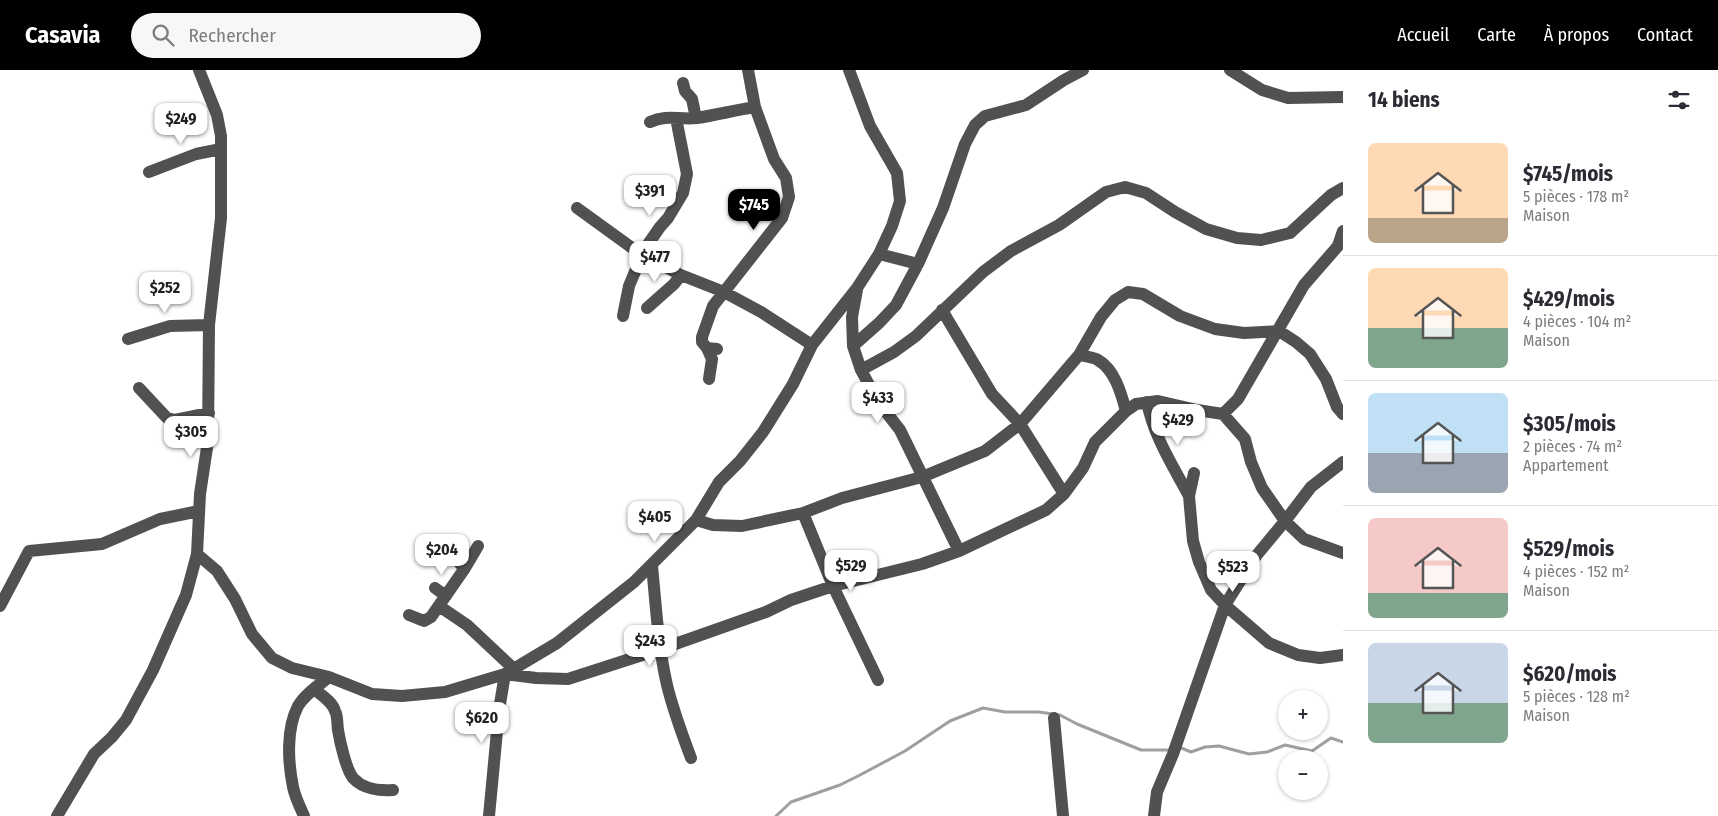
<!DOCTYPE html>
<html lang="fr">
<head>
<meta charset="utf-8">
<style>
  :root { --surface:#fff; --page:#f7f7f7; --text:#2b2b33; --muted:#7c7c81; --line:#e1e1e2; --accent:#000 }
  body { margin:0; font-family:"Fira Sans Condensed",sans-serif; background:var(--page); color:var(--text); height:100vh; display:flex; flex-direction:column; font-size:19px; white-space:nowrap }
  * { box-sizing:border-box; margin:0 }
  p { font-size:16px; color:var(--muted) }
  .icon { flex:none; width:28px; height:28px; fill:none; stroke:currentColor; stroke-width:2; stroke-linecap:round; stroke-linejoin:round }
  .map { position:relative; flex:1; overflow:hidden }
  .panel { display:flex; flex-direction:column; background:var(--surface); width:375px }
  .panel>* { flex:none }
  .buttons { position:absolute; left:1278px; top:620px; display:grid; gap:10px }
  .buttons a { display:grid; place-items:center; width:50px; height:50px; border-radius:50%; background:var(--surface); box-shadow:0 1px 4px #0004; font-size:25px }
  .price { position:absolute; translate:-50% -42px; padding:0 11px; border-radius:10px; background:#fff; color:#222; font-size:16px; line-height:32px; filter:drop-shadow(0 1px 2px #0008) }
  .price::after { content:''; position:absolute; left:50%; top:30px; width:15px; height:11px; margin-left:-8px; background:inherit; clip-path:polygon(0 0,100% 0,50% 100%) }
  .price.on { background:var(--accent); color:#fff }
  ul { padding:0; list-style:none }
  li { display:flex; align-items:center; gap:15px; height:125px; padding:0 25px }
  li+li { border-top:1px solid var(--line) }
  li span { display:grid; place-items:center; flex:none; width:140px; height:100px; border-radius:8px; color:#555 }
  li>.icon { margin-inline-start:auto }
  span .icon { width:60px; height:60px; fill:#fffc; stroke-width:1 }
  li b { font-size:21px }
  h2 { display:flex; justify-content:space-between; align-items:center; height:60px; padding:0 25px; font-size:21px }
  header { display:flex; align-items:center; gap:30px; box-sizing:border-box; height:70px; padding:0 25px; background:var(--accent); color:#fff }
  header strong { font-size:24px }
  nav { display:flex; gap:28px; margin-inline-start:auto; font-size:18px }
  .search { width:350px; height:45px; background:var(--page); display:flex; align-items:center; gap:12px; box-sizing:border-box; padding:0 18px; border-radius:28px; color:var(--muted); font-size:19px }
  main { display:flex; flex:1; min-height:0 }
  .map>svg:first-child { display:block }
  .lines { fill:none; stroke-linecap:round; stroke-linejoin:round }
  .stream { stroke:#9f9f9f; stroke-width:3 }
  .minor { stroke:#515151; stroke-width:12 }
</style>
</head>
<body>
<header>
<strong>Casavia</strong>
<div class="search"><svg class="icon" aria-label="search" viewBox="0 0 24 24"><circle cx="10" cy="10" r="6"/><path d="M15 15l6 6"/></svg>Rechercher</div>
<nav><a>Accueil</a><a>Carte</a><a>À propos</a><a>Contact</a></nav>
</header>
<main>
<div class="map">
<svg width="1343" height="746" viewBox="0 0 1343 746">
  <rect width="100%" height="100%" fill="#fff"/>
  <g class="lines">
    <path class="stream" d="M1179 677 1191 682 1205 677 1219 676 1249 684 1267 682 1285 675 1312 681 1331 668 1343 672
      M776 746 791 732 840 715 860 705 905 681 950 651 983 638 1005 642H1039L1060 645 1077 654 1141 680H1169"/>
    <path class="minor" d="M1230 0 1262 20 1288 28 1343 27
      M683 13 685 21 692 29 696 48
      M650 52C667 44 679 50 697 48 716 45 736 40 755 37
      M149 102 196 84 221 79
      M577 138 642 185 681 205 724 222 761 242 812 275
      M879 184 918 194
      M857 220 852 247 853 276 861 300 879 333 900 360 959 481
      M647 238 674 214 681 205
      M942 240 992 324 1020 354 1064 424
      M623 246 629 216 644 180 660 157 668 148 683 123 687 104 676 48
      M128 269 170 256 209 255
      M853 276 879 253 896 235 918 194 943 138 965 74 975 55 985 46 1026 35 1064 10 1083 0
      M707 278 712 289 709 309
      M717 279 707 278 702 272V267L713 236 782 148 789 127 786 108 774 89 755 37 748 0
      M1079 285C1085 286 1093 287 1098 290 1115 300 1121 323 1126 341
      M861 300 894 282 916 266 983 202 1011 181 1059 155 1106 122 1125 117 1146 123 1175 142 1206 159 1237 168 1261 170 1290 163 1331 125 1343 118
      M139 318 167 348 175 350 209 343
      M1147 332C1154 367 1173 396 1189 426
      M1223 344 1238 329 1304 215 1338 176 1343 161
      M1194 403 1189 426 1193 471 1199 492 1211 520 1225 535 1269 573 1298 585 1320 588 1343 585
      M803 443 833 516 878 610
      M696 450 713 455 742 456 803 443 842 428 922 407 985 381 1020 354 1079 285 1101 247 1115 230 1128 222 1143 224 1180 246 1215 259 1244 263 1279 261 1296 272 1310 284 1326 309 1337 337 1343 344
      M457 482C457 490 458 493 465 498
      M197 484 217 501 235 529 252 564 272 588 292 598 329 607 372 624 402 626 445 622 505 604 557 573 634 512 696 450 719 412 740 391 763 362 793 314 812 275 857 218 879 184 892 156 900 131 897 103 870 56 849 0
      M652 496C656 536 658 576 667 615 673 640 682 664 691 688
      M435 518 446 526
      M0 536 29 481 102 474 160 449 199 441
      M439 536 467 555 514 599
      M409 545 424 551 431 547 465 498 478 476
      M314 619C321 625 332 631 335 641 338 646 337 654 338 660 340 672 346 699 353 708 363 719 380 721 393 720
      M1054 648 1063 746
      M57 746 94 684 112 667 126 650 153 600 186 525 197 484 200 424 208 371 209 255 221 148V66L217 45 199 0
      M304 746C300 737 295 727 293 717 288 692 286 659 298 636 305 624 319 615 329 607
      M489 746 499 640 505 604 536 608 568 609 661 579 766 542 791 530 833 516 922 494 959 481 1046 440 1064 424 1083 398 1095 372 1126 341 1136 334 1158 331 1197 340 1223 344 1245 369 1251 392 1262 418 1285 451 1304 469 1343 483
      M1154 746 1157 722 1173 684 1225 535 1256 486 1285 451 1311 417 1343 392"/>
  </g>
</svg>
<div class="buttons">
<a>+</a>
<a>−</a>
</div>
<b class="price" style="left:181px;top:75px">$249</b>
<b class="price" style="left:650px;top:147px">$391</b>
<b class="price on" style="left:754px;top:161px">$745</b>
<b class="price" style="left:655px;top:213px">$477</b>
<b class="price" style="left:165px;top:244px">$252</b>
<b class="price" style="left:878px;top:354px">$433</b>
<b class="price" style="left:1178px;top:376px">$429</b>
<b class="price" style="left:191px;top:388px">$305</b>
<b class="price" style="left:655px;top:473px">$405</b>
<b class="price" style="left:442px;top:506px">$204</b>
<b class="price" style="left:851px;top:522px">$529</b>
<b class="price" style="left:1233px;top:523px">$523</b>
<b class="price" style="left:650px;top:597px">$243</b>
<b class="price" style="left:482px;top:674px">$620</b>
</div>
<section class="panel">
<h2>14 biens<svg class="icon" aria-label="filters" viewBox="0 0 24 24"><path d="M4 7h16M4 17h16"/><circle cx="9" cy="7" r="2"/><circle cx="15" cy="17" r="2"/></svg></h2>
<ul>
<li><span style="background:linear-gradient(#ffd9b3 75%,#b9a48a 0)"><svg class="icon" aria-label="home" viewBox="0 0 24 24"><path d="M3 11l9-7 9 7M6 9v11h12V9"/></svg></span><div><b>$745/mois</b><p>5 pièces · 178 m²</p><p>Maison</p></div></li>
<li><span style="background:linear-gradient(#ffd9b3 60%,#7fa58c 0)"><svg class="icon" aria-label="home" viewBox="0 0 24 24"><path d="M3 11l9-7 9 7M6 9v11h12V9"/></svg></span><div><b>$429/mois</b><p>4 pièces · 104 m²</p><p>Maison</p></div></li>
<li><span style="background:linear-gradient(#bfe0f5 60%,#9aa5b1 0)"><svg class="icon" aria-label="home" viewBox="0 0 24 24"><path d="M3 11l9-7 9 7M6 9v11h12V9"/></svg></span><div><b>$305/mois</b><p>2 pièces · 74 m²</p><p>Appartement</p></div></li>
<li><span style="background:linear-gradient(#f6c9c9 75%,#7fa58c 0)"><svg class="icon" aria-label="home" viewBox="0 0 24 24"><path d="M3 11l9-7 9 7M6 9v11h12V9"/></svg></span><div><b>$529/mois</b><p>4 pièces · 152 m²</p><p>Maison</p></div></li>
<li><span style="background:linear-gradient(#c9d6e8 60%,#7fa58c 0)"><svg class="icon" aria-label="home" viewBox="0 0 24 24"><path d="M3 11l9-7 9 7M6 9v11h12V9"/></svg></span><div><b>$620/mois</b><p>5 pièces · 128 m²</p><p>Maison</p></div></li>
</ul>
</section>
</main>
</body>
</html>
